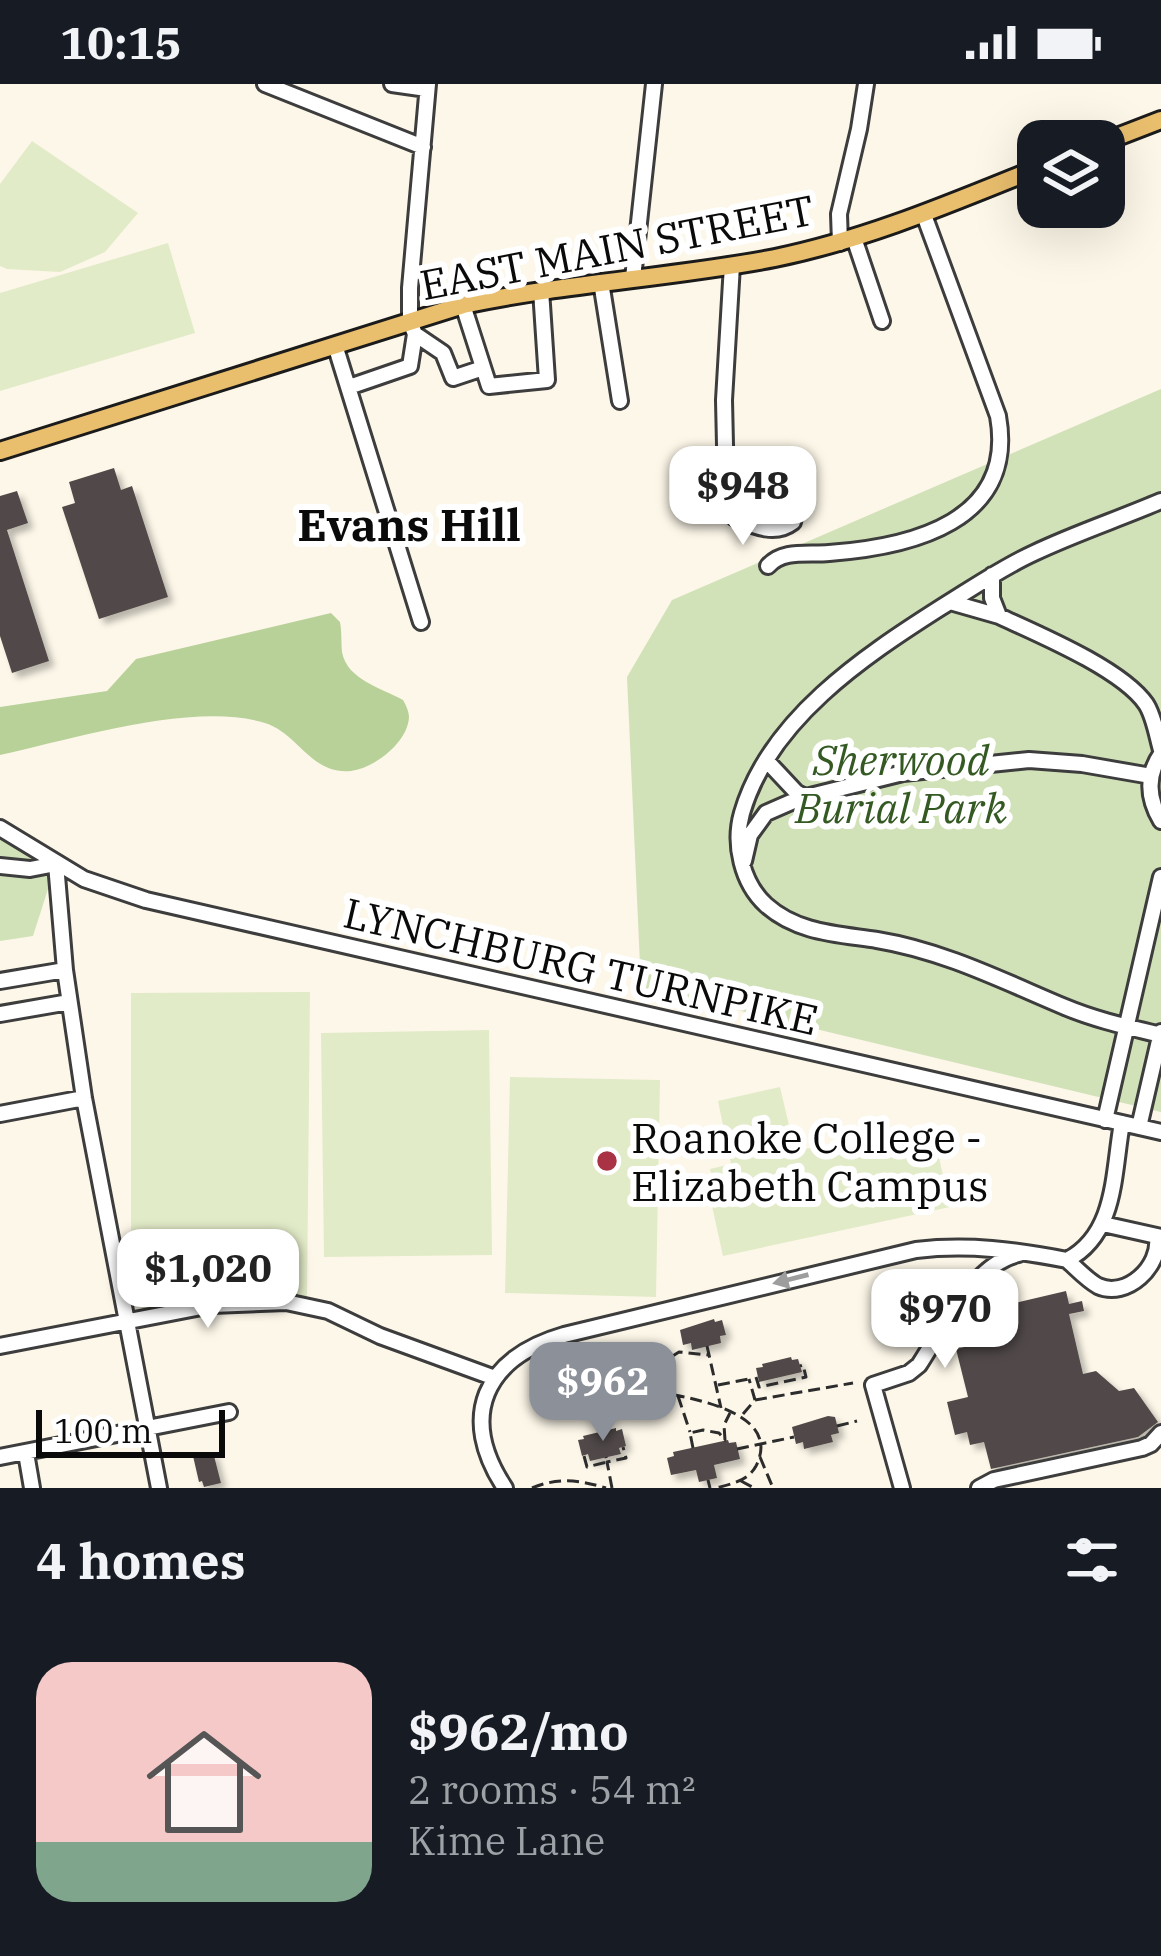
<!DOCTYPE html>
<html lang="en">
<head>
<meta charset="utf-8">
<style>
  :root { --surface:#171b24; --page:#20242c; --text:#f1f3f6; --muted:#9ea1a6; --accent:#8c9099 }
  body { margin:0; font-family:"IBM Plex Serif",serif; background:var(--page); color:var(--text); height:100vh; display:flex; flex-direction:column; font-size:45px; white-space:nowrap }
  * { box-sizing:border-box; margin:0 }
  p { font-size:39px; color:var(--muted) }
  .icon { flex:none; width:66px; height:66px; fill:none; stroke:currentColor; stroke-width:2; stroke-linecap:round; stroke-linejoin:round }
  .map { position:relative; height:1404px; overflow:hidden }
  .drawer { display:flex; flex-direction:column; background:var(--surface); flex:1 }
  .drawer>* { flex:none }
  .buttons { position:absolute; left:1017px; top:36px; display:grid; gap:24px }
  .buttons a { display:grid; place-items:center; width:108px; height:108px; border-radius:24px; background:var(--surface); box-shadow:0 12px 48px #0002; font-size:60px }
  .scale { position:absolute; left:36px; bottom:30px; width:189px; box-sizing:border-box; padding-left:12px; border:6px solid #0a0a0a; border-top:0; font-size:33px; line-height:42px; white-space:nowrap; color:#0a0a0a; -webkit-text-stroke:9px #fff; paint-order:stroke }
  .price { position:absolute; translate:-50% -102px; padding:0 27px; border-radius:24px; background:#fff; color:#222; font-size:39px; line-height:78px; filter:drop-shadow(0 3px 6px #0008) }
  .price::after { content:''; position:absolute; left:50%; top:72px; width:36px; height:27px; margin-left:-18px; background:inherit; clip-path:polygon(0 0,100% 0,50% 100%) }
  .price.active { background:var(--accent); color:#fff }
  ul { padding:0; list-style:none }
  li { display:flex; align-items:center; gap:36px; height:300px; padding:0 36px }
  li span { display:grid; place-items:center; flex:none; width:336px; height:240px; border-radius:36px; color:#555 }
  li>.icon { margin-inline-start:auto }
  span .icon { width:144px; height:144px; fill:#fffc; stroke-width:1 }
  li b { font-size:51px }
  h2 { display:flex; justify-content:space-between; align-items:center; height:144px; padding:0 36px; font-size:51px }
  .status { display:flex; justify-content:space-between; align-items:center; height:84px; padding:0 60px; background:var(--surface); direction:ltr }
  .status svg { height:33px; fill:currentColor }
  .map>svg:first-child { display:block }
  .green { fill:#d2e2b8 }
  .forest { fill:#b8d199 }
  .pitch { fill:#e2ebc8 }
  .building { fill:#514a48; filter:url(#shadow) }
  .lines { fill:none; stroke-linecap:round; stroke-linejoin:round }
  .minor-casing { stroke:#3d3d3d; stroke-width:20 }
  .major-casing { stroke:#1b1b1b; stroke-width:22 }
  .path { stroke:#2c2c2c; stroke-width:3; stroke-dasharray:12 6; stroke-linecap:butt }
  .minor { stroke:#fff; stroke-width:14 }
  .major { stroke:#e9be6d; stroke-width:16 }
  .oneway { fill:#9d9d9d }
  .poi-dot { fill:#a93344; stroke:#fff; stroke-width:4.5 }
  .labels { text-anchor:middle; dominant-baseline:central; stroke-width:12; stroke-linejoin:round; paint-order:stroke }
  .street-label { font-size:42px; fill:#0a0a0a; stroke:#fff }
  .park-label { font-size:42px; font-style:italic; fill:#345923; stroke:#fff }
  .poi-label { font-size:42px; fill:#0a0a0a; stroke:#fff; text-anchor:start }
  .neighbourhood-label { font-size:45px; font-weight:bold; fill:#0a0a0a; stroke:#fff }
</style>
</head>
<body>
<div class="status"><b>10:15</b><svg viewBox="0 0 49 12"><path d="M0 12V9h3v3zM5 12V6h3v6zM10 12V3h3v9zM15 12V0h3v12zM26 1h20v11H26zM47 4h2v5h-2z"/></svg></div>
<div class="map">
<svg width="1161" height="1404" viewBox="0 0 1161 1404">
  <defs>
    <filter id="shadow"><feDropShadow dx="5.5" dy="5.5" stdDeviation="3" flood-color="#0004"/></filter>
  </defs>
  <rect width="100%" height="100%" fill="#fdf7e9"/>
  <path class="green" d="M1161 305V1028L641 903 627 593 672 516Z
    M0 749 56 780 33 852 0 857Z"/>
  <path class="forest" d="M331 529 340 538C342 549 341 558 342 568 347 596 382 604 403 616 406 621 409 628 409 633 408 658 375 684 351 687 311 691 299 650 265 639 193 617 74 655 0 671V623L107 607 136 575Z"/>
  <path class="pitch" d="M32 57 138 129 105 168 60 188 7 185 0 182V100Z
    M168 159 195 249 0 307V209Z
    M310 908 307 1213H227L143 1227 131 1162V909Z
    M489 946 492 1171 324 1173 321 949Z
    M510 993 660 996 656 1213 505 1209Z
    M780 1003 795 1067 820 1062 824 1074 934 1051 950 1123 723 1172 708 1104 714 1102 710 1085 731 1080 718 1017Z"/>
  <path class="building" d="M114 384 121 406 132 402 168 513 99 535 62 423 75 419 69 398Z
    M17 407 28 439 7 446 49 577 12 589 0 552V412Z
    M266 1150 270 1171 245 1177 240 1156Z
    M1066 1207 1069 1220 1082 1217 1084 1227 1069 1230 1083 1290 1096 1287 1119 1307 1134 1304 1158 1338 1138 1353 991 1385 984 1358 970 1361 967 1348 955 1351 947 1318 968 1313 956 1265 985 1258 982 1246 989 1244 985 1226Z
    M714 1235 715 1238 722 1236 726 1251 720 1252 721 1259 692 1266 691 1259 683 1261 680 1246Z
    M791 1273 792 1276 798 1275 802 1288 759 1298 756 1284 763 1283 762 1280Z
    M828 1332 835 1333 839 1349 831 1351 833 1358 804 1365 803 1358 796 1360 792 1343Z
    M616 1344V1347L622 1345 626 1362 619 1364 621 1370 590 1377 588 1370 582 1372 578 1356 584 1355 583 1352Z
    M728 1356 729 1359 736 1358 740 1375 714 1381 717 1394 699 1398 696 1386 671 1391 667 1374 674 1372 673 1368Z
    M213 1368 221 1399 204 1403 202 1397 199 1398 193 1372Z"/>
  <g class="lines">
    <g class="minor-casing">
      <path id="minor" d="M265 0 423 63
        M392 0 427 5
        M854 154 882 237
        M840 159 839 130 859 45 866 0
        M633 194 654 0
        M601 198 620 317
        M463 221 489 302 547 296 541 206
        M415 250 443 269 453 294 483 284
        M335 261 421 538
        M349 303 410 282 415 250 410 238V204L428 0
        M726 406 724 316 732 181
        M726 406 785 414 795 426 793 438C775 452 754 442 735 434L727 419Z
        M1161 417C1119 435 1076 449 1034 469 1001 484 971 505 940 524 863 573 769 636 742 729 733 760 742 799 766 821 797 849 838 850 877 856 944 867 1003 897 1065 923 1096 936 1128 943 1161 951
        M768 482C783 465 808 471 829 469 911 463 1017 438 998 332L924 131
        M992 491V514L999 532C1038 550 1122 585 1146 620 1154 632 1157 652 1161 666
        M950 518 999 532
        M1161 670C1146 692 1148 715 1161 737
        M766 676 796 708 804 713
        M0 744 84 795 146 816 1161 1048
        M744 777 750 751 766 729 798 715 903 689 1029 676 1082 680 1151 692
        M0 782 30 785 56 780 65 886 84 1014 159 1404
        M0 897 65 886
        M0 930 69 918
        M0 1030 84 1014
        M1105 1036 1161 793
        M1139 1043 1161 948
        M1103 1140 1161 1153
        M1067 1176C1076 1184 1087 1196 1098 1202 1127 1215 1161 1182 1157 1153
        M0 1262 212 1221 286 1218 328 1227 380 1252 495 1294
        M26 1369 32 1404
        M0 1373 229 1328
        M505 1404C458 1333 484 1274 564 1251L916 1166C968 1160 1016 1166 1067 1176 1117 1150 1113 1088 1122 1039
        M902 1404 873 1301 909 1289 919 1281C942 1246 974 1179 1019 1170
        M979 1404 994 1396 1142 1364 1151 1360 1161 1349"/>
    </g>
    <g class="major-casing">
      <path id="major" d="M1104 58 1161 36
        M0 367 463 221C566 199 672 194 775 174 867 155 951 119 1038 84"/>
    </g>
    <path class="path" d="M707 1262 721 1324
      M569 1285C577 1291 584 1296 594 1298 630 1307 791 1312 756 1382 748 1397 731 1400 716 1404
      M756 1293 759 1303 806 1293 803 1281 800 1282
      M626 1301 679 1268 708 1271
      M718 1301 749 1295
      M678 1312 690 1348
      M755 1316 853 1299
      M743 1330 755 1316 749 1295
      M837 1342 857 1337
      M693 1364 690 1349 703 1346 719 1349 725 1356 724 1341 730 1329
      M737 1365 794 1353
      M584 1372 587 1383 607 1378 606 1373
      M760 1373 773 1404
      M708 1396 710 1404
      M741 1397 754 1404
      M532 1404C559 1393 579 1396 606 1404
      M612 1404 607 1378 626 1374 623 1363"/>
    <use href="#minor" class="minor"/>
    <use href="#major" class="major"/>
  </g>
  <defs><path id="oneway-solid" d="M-6-.8H1V-3.2L6.5 0L1 3.2V.8H-6Z" transform="scale(3)"/></defs>
  <use class="oneway" href="#oneway-solid" transform="translate(791 1195) rotate(166)"/>
  <circle class="poi-dot" cx="607" cy="1077" r="12"/>
  <g class="labels">
    <g class="street-label">
      <text transform="translate(617 163) rotate(-11)">EAST MAIN STREET</text>
      <text transform="translate(581 882) rotate(13)">LYNCHBURG TURNPIKE</text>
    </g>
    <g class="park-label">
      <text x="901" y="675">Sherwood<tspan x="901" dy="48">Burial Park</tspan></text>
    </g>
    <g class="poi-label">
      <text x="631" y="1053">Roanoke College -<tspan x="631" dy="48">Elizabeth Campus</tspan></text>
    </g>
    <g class="neighbourhood-label">
      <text x="409" y="440">Evans Hill</text>
    </g>
  </g>
</svg>
<div class="buttons">
<a><svg class="icon" aria-label="layers" viewBox="0 0 24 24"><path d="M12 4l9 5-9 5-9-5zM3 14l9 5 9-5"/></svg></a>
</div>
<div class="scale">100 m</div>
<b class="price" style="left:743px;top:464px">$948</b>
<b class="price" style="left:208px;top:1247px">$1,020</b>
<b class="price" style="left:945px;top:1287px">$970</b>
<b class="price active" style="left:603px;top:1360px">$962</b>
</div>
<section class="drawer">
<h2>4 homes<svg class="icon" aria-label="filters" viewBox="0 0 24 24"><path d="M4 7h16M4 17h16"/><circle cx="9" cy="7" r="2"/><circle cx="15" cy="17" r="2"/></svg></h2>
<ul>
<li><span style="background:linear-gradient(#f6c9c9 75%,#7fa58c 0)"><svg class="icon" aria-label="home" viewBox="0 0 24 24"><path d="M3 11l9-7 9 7M6 9v11h12V9"/></svg></span><div><b>$962/mo</b><p>2 rooms · 54 m²</p><p>Kime Lane</p></div></li>
</ul>
</section>
</body>
</html>
